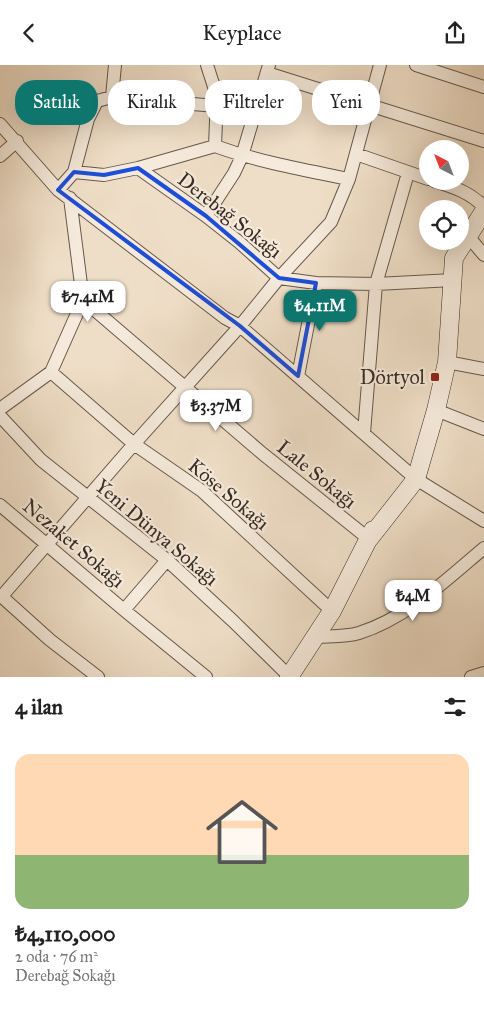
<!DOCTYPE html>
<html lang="tr">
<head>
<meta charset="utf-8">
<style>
  :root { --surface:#fff; --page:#f2f2f2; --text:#222; --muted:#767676; --line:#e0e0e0; --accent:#0f766e }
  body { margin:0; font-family:"IM FELL Great Primer",serif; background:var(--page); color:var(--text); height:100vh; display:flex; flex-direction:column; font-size:19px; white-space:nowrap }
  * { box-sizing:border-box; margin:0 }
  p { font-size:16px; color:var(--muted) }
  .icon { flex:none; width:28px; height:28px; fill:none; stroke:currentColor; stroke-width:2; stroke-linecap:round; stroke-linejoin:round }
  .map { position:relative; height:612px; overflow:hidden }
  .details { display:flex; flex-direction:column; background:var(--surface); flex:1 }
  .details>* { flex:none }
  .guide { position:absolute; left:15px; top:15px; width:455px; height:45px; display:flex; gap:10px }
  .needle { width:32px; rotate:318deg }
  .buttons { position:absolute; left:419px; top:75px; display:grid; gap:10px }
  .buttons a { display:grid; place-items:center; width:50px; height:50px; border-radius:50%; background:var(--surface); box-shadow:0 5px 20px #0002; font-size:25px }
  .price { position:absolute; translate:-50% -42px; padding:0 11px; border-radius:10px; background:#fff; color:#222; font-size:16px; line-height:32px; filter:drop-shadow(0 1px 2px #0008) }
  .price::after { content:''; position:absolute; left:50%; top:30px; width:15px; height:11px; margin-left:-8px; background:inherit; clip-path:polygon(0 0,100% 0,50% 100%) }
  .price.on { background:var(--accent); color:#fff }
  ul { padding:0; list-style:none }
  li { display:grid; align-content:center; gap:10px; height:265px; padding:0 15px }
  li+li { border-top:1px solid var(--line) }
  li span { display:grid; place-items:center; height:155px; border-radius:15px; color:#555 }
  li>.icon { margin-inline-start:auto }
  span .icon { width:90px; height:90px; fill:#fffc; stroke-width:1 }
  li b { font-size:21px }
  h2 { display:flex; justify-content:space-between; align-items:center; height:60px; padding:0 15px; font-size:21px }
  .chip { padding:0 18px; border-radius:20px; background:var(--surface); box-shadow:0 5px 20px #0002; font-size:18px; line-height:45px }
  .chip.on { background:var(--accent); color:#fff }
  header { display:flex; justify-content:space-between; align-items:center; height:65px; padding:0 15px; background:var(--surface); font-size:22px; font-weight:600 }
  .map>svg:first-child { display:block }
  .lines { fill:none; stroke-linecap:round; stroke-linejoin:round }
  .street-casing { stroke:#65584d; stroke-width:14 }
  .secondary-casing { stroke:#372b24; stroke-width:19 }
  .street { stroke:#f5eadb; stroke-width:12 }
  .secondary { stroke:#f5eadb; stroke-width:18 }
  .marked { fill:none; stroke:#1d4ed8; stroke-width:4; stroke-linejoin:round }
  .poi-dot { fill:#8f2418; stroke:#f5eadb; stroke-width:2 }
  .labels { text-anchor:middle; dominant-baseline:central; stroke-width:4.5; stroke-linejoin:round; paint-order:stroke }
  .street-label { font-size:20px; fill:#372b24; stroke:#f5eadb }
  .poi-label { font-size:20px; fill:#372b24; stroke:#f5eadb; text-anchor:end }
</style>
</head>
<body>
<header><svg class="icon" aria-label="back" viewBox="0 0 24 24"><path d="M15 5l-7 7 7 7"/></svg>Keyplace<svg class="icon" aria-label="share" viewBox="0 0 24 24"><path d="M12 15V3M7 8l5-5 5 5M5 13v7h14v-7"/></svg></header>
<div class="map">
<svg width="484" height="612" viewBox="0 0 484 612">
  <rect width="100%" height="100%" fill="#efdec7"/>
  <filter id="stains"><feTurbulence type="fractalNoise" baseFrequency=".004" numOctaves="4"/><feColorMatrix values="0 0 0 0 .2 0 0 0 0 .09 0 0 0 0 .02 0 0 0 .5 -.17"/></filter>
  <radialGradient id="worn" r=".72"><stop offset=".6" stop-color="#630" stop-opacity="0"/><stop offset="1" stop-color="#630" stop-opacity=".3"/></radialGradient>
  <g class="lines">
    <g class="street-casing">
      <path id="street" d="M115 0 112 32 216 41
        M416 0 484 22
        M267 8 484 76
        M0 59 58 125 225 253 240 261 416 414 484 456
        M215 81C259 97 304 105 349 114
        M356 89 428 114
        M0 91 17 76
        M138 103 206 151 239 177 279 213 316 218 376 219 453 215
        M74 107 88 54 97 36 112 32
        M434 116C453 122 470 127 484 142
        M58 125 74 107 104 110 138 103 215 81 217 31 207 0
        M206 151 234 108 242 91 269 0
        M468 171 484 190
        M83 235 263 389 369 474
        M447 297 484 304
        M51 307 134 379 202 426 332 546
        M298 311 316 218
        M0 344 51 307 83 235 70 133
        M436 345 484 364
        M0 351 41 395 167 495 233 556 290 612
        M364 368 376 219 408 108
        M0 440 124 545 206 612
        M0 530 50 575 98 612
        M2 531 134 379 240 261 279 213 331 157 349 114 380 0
        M124 545 167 495
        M316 572C330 571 346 572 359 568 407 553 446 515 484 483
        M471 612 484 608"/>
    </g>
    <g class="secondary-casing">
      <path id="secondary" d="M369 474 416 414 436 345 447 297 454 193 484 146
        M289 612 332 546 373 465"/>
    </g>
    <use href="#street" class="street"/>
    <use href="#secondary" class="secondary"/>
  </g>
  <path class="marked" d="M138 103 206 151 279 213 316 218 298 311 240 261 58 125 74 107 104 110Z"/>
  <rect class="poi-dot" x="430" y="307" width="10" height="10" rx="2.5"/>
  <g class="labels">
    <g class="street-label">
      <text transform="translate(230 150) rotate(38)">Derebağ Sokağı</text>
      <text transform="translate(317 409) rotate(39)">Lale Sokağı</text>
      <text transform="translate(229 429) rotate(40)">Köse Sokağı</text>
      <text transform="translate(157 467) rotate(40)">Yeni Dünya Sokağı</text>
      <text transform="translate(74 478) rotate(40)">Nezaket Sokağı</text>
    </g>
    <g class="poi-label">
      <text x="425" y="312">Dörtyol</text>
    </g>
  </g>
  <rect width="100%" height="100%" filter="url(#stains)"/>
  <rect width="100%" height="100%" fill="url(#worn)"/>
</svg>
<div class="buttons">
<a><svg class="needle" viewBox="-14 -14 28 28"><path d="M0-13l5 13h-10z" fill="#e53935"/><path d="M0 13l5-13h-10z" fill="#767676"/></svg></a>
<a><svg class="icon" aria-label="locate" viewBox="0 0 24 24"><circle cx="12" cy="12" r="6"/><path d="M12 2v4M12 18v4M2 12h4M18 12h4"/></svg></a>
</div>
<b class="price" style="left:88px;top:258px">₺7.41M</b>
<b class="price on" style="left:320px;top:267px">₺4.11M</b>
<b class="price" style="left:216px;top:367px">₺3.37M</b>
<b class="price" style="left:413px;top:557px">₺4M</b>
<div class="guide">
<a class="chip on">Satılık</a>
<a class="chip">Kiralık</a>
<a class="chip">Filtreler</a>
<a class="chip">Yeni</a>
</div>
</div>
<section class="details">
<h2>4 ilan<svg class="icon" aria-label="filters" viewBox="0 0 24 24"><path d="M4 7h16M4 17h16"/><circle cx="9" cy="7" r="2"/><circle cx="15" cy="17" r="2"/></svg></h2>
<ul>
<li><span style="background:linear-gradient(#ffd9b3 65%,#8fb573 0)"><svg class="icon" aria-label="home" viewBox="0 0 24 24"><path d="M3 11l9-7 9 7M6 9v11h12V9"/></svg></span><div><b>₺4,110,000</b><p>2 oda · 76 m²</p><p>Derebağ Sokağı</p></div></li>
</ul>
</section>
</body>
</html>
